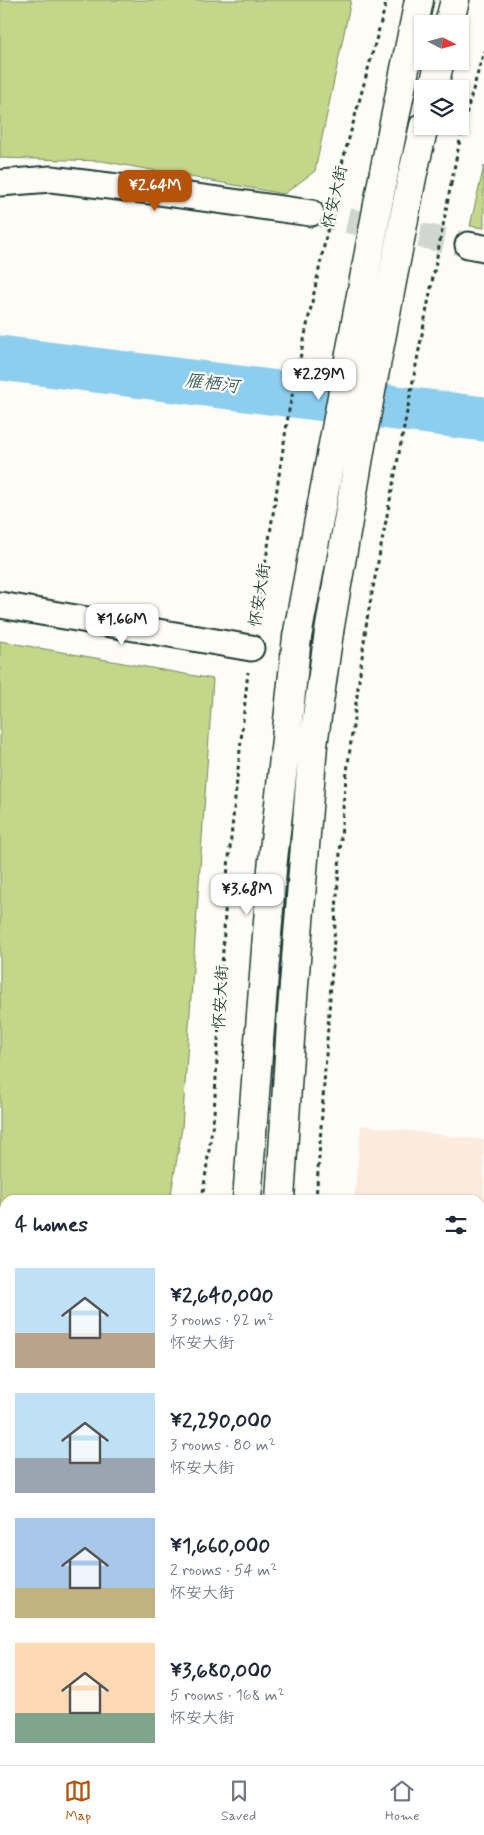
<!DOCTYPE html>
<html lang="en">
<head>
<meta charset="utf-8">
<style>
  :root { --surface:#fff; --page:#f6f6f7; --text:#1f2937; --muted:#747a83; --line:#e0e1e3; --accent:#b45309 }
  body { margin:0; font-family:Mynerve,"LXGW WenKai TC",sans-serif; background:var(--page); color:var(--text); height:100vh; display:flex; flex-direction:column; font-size:19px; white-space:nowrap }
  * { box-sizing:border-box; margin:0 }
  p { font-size:16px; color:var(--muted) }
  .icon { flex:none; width:28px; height:28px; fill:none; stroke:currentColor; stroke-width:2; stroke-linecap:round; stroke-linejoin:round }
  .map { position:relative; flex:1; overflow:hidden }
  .sheet { position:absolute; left:0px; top:1195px; width:485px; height:570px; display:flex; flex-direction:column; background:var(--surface); border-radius:15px 15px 0 0; box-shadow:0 1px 4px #0004 }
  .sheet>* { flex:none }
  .needle { width:32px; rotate:96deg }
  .tools { position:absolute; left:414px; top:15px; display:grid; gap:10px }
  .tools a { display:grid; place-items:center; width:55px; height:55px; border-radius:0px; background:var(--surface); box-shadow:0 1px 4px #0004; font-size:25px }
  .price { position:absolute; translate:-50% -42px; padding:0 11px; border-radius:10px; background:#fff; color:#222; font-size:16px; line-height:32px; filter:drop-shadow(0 1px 2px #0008) }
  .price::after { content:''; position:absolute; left:50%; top:30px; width:15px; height:11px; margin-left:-8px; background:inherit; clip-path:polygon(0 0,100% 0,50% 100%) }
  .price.on { background:var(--accent); color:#fff }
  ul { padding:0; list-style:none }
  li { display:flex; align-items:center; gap:15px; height:125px; padding:0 15px }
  li span { display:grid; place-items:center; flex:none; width:140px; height:100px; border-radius:0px; color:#555 }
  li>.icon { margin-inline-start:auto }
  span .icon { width:60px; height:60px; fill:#fffc; stroke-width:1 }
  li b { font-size:21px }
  h2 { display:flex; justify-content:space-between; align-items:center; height:60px; padding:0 15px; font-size:21px }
  .menu { display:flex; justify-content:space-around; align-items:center; height:70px; border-top:1px solid var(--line); background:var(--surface); font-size:14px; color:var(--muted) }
  .menu a { display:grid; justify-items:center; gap:2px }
  .menu .on { color:var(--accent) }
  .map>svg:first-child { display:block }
  .built { fill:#faebdd }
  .green { fill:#c4d68a; stroke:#728a5f }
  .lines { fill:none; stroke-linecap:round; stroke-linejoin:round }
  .river { stroke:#8dceee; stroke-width:45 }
  .street-tunnel { stroke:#d1d6d0; stroke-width:25; stroke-dasharray:25 12; stroke-linecap:butt }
  .street-casing { stroke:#1f3d34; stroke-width:29 }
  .secondary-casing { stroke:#1f3d34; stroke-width:31 }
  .primary-casing { stroke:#1f3d34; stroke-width:31 }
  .path { stroke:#1f3d34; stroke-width:3; stroke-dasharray:4 4; stroke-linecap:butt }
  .street { stroke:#fdfcf7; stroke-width:25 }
  .secondary { stroke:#fdfcf7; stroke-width:28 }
  .primary { stroke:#fdfcf7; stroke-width:28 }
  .secondary-bridge-casing { stroke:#1f3d34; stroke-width:31; stroke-linecap:butt }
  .path-bridge { stroke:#1f3d34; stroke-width:3; stroke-dasharray:4 4; stroke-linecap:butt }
  .secondary-bridge { stroke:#fdfcf7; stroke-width:28 }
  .labels { text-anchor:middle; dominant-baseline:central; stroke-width:4.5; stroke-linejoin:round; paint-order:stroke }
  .street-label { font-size:16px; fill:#1f3d34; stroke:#fdfcf7 }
  .water-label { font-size:18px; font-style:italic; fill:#3a6162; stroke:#fdfcf7 }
</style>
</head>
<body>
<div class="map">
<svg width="484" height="1765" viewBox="0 0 484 1765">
  <rect width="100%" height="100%" fill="#fdfcf7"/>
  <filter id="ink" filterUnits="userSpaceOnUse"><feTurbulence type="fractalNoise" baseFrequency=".02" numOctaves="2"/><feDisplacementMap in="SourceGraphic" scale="10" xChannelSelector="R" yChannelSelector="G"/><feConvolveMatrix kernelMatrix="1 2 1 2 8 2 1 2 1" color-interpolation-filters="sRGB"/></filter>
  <g filter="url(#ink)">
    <path class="built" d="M361 1125 484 1140V1407L480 1406V1200H354Z
      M0 1686 5 1687V1760H166V1765H0Z"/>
    <path class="green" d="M0 0H351L315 171 284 194 102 161 0 158Z
      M484 166V228L470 226Z
      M0 641 213 679 182 1128 170 1200H5V1449L0 1448Z
      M480 1411 484 1412V1597L480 1596Z"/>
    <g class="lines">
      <path class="river" d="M0 358 484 419"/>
      <path class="street-tunnel" d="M311 213 468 245"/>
      <g class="street-casing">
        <path id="street" d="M0 183 51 179 159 192 311 213
          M468 245 484 248
          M0 605 251 648"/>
      </g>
      <g class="secondary-casing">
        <path id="secondary" d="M449 24 455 0
          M433 89 440 61
          M384 172 419 0
          M412 177 424 126
          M247 1200 272 869 297 637
          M280 1200 291 1023 313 745 329 632"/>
      </g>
      <g class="primary-casing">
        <path id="primary" d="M0 1540 5 1541
          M0 1578 5 1579
          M480 1656 484 1657
          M480 1700 484 1701
          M219 1765V1760
          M252 1765 253 1760
          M302 1765 303 1760"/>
      </g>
      <path class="path" d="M340 171 387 0
        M451 184 463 125 484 51
        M202 1200 214 1114 227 877 248 672
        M316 1200 344 795 367 619
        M0 1496 5 1497
        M480 1618 484 1619
        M0 1636 5 1637
        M480 1744 484 1745
        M181 1765V1760"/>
      <use href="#street" class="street"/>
      <use href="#secondary" class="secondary"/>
      <use href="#primary" class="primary"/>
      <g class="secondary-bridge-casing">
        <path id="secondary-bridge" d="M329 632 364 428 412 177
          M297 637 384 172"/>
      </g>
      <path class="path-bridge" d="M257 618 289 410 340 171
        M367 619 451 184"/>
      <use href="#secondary-bridge" class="secondary-bridge"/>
    </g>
  </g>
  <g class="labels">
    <g class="street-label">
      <text transform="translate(335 197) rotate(-77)">怀安大街</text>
      <text transform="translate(260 595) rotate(-81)">怀安大街</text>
      <text transform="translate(221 997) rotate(-87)">怀安大街</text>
    </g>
    <g class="water-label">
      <text transform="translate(212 384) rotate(7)">雁栖河</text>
    </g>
  </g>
</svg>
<div class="tools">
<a><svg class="needle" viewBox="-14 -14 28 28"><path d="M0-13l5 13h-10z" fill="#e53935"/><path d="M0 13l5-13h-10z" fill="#747a83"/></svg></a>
<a><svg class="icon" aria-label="layers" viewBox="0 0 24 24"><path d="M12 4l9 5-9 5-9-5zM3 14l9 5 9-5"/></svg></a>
</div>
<b class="price on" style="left:155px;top:212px">¥2.64M</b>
<b class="price" style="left:319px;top:401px">¥2.29M</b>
<b class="price" style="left:122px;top:646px">¥1.66M</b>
<b class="price" style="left:247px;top:916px">¥3.68M</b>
<section class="sheet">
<h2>4 homes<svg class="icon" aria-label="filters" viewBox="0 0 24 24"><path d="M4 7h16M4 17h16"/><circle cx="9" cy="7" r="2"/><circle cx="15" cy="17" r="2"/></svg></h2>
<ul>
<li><span style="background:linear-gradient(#bfe0f5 65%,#b9a48a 0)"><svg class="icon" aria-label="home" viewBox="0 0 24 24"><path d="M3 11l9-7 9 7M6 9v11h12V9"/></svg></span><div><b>¥2,640,000</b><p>3 rooms · 92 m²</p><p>怀安大街</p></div></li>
<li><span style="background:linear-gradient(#bfe0f5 65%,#9aa5b1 0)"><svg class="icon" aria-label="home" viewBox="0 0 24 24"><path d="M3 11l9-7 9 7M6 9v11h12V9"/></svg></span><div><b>¥2,290,000</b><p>3 rooms · 80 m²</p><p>怀安大街</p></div></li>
<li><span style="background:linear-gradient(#a9c7e8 70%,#c2b280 0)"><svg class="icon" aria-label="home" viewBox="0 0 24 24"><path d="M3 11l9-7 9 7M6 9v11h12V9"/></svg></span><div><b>¥1,660,000</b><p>2 rooms · 54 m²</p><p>怀安大街</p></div></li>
<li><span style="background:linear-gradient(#ffd9b3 70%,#7fa58c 0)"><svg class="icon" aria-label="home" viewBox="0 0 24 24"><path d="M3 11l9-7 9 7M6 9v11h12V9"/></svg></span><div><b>¥3,680,000</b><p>5 rooms · 168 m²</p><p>怀安大街</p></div></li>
</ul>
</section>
</div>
<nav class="menu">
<a class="on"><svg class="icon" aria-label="map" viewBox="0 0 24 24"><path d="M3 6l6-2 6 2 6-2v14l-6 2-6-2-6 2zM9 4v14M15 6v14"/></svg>Map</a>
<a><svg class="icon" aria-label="saved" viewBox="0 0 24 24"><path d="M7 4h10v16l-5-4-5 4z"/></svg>Saved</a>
<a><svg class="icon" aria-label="home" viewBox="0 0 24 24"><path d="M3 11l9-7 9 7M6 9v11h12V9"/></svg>Home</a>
</nav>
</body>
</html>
